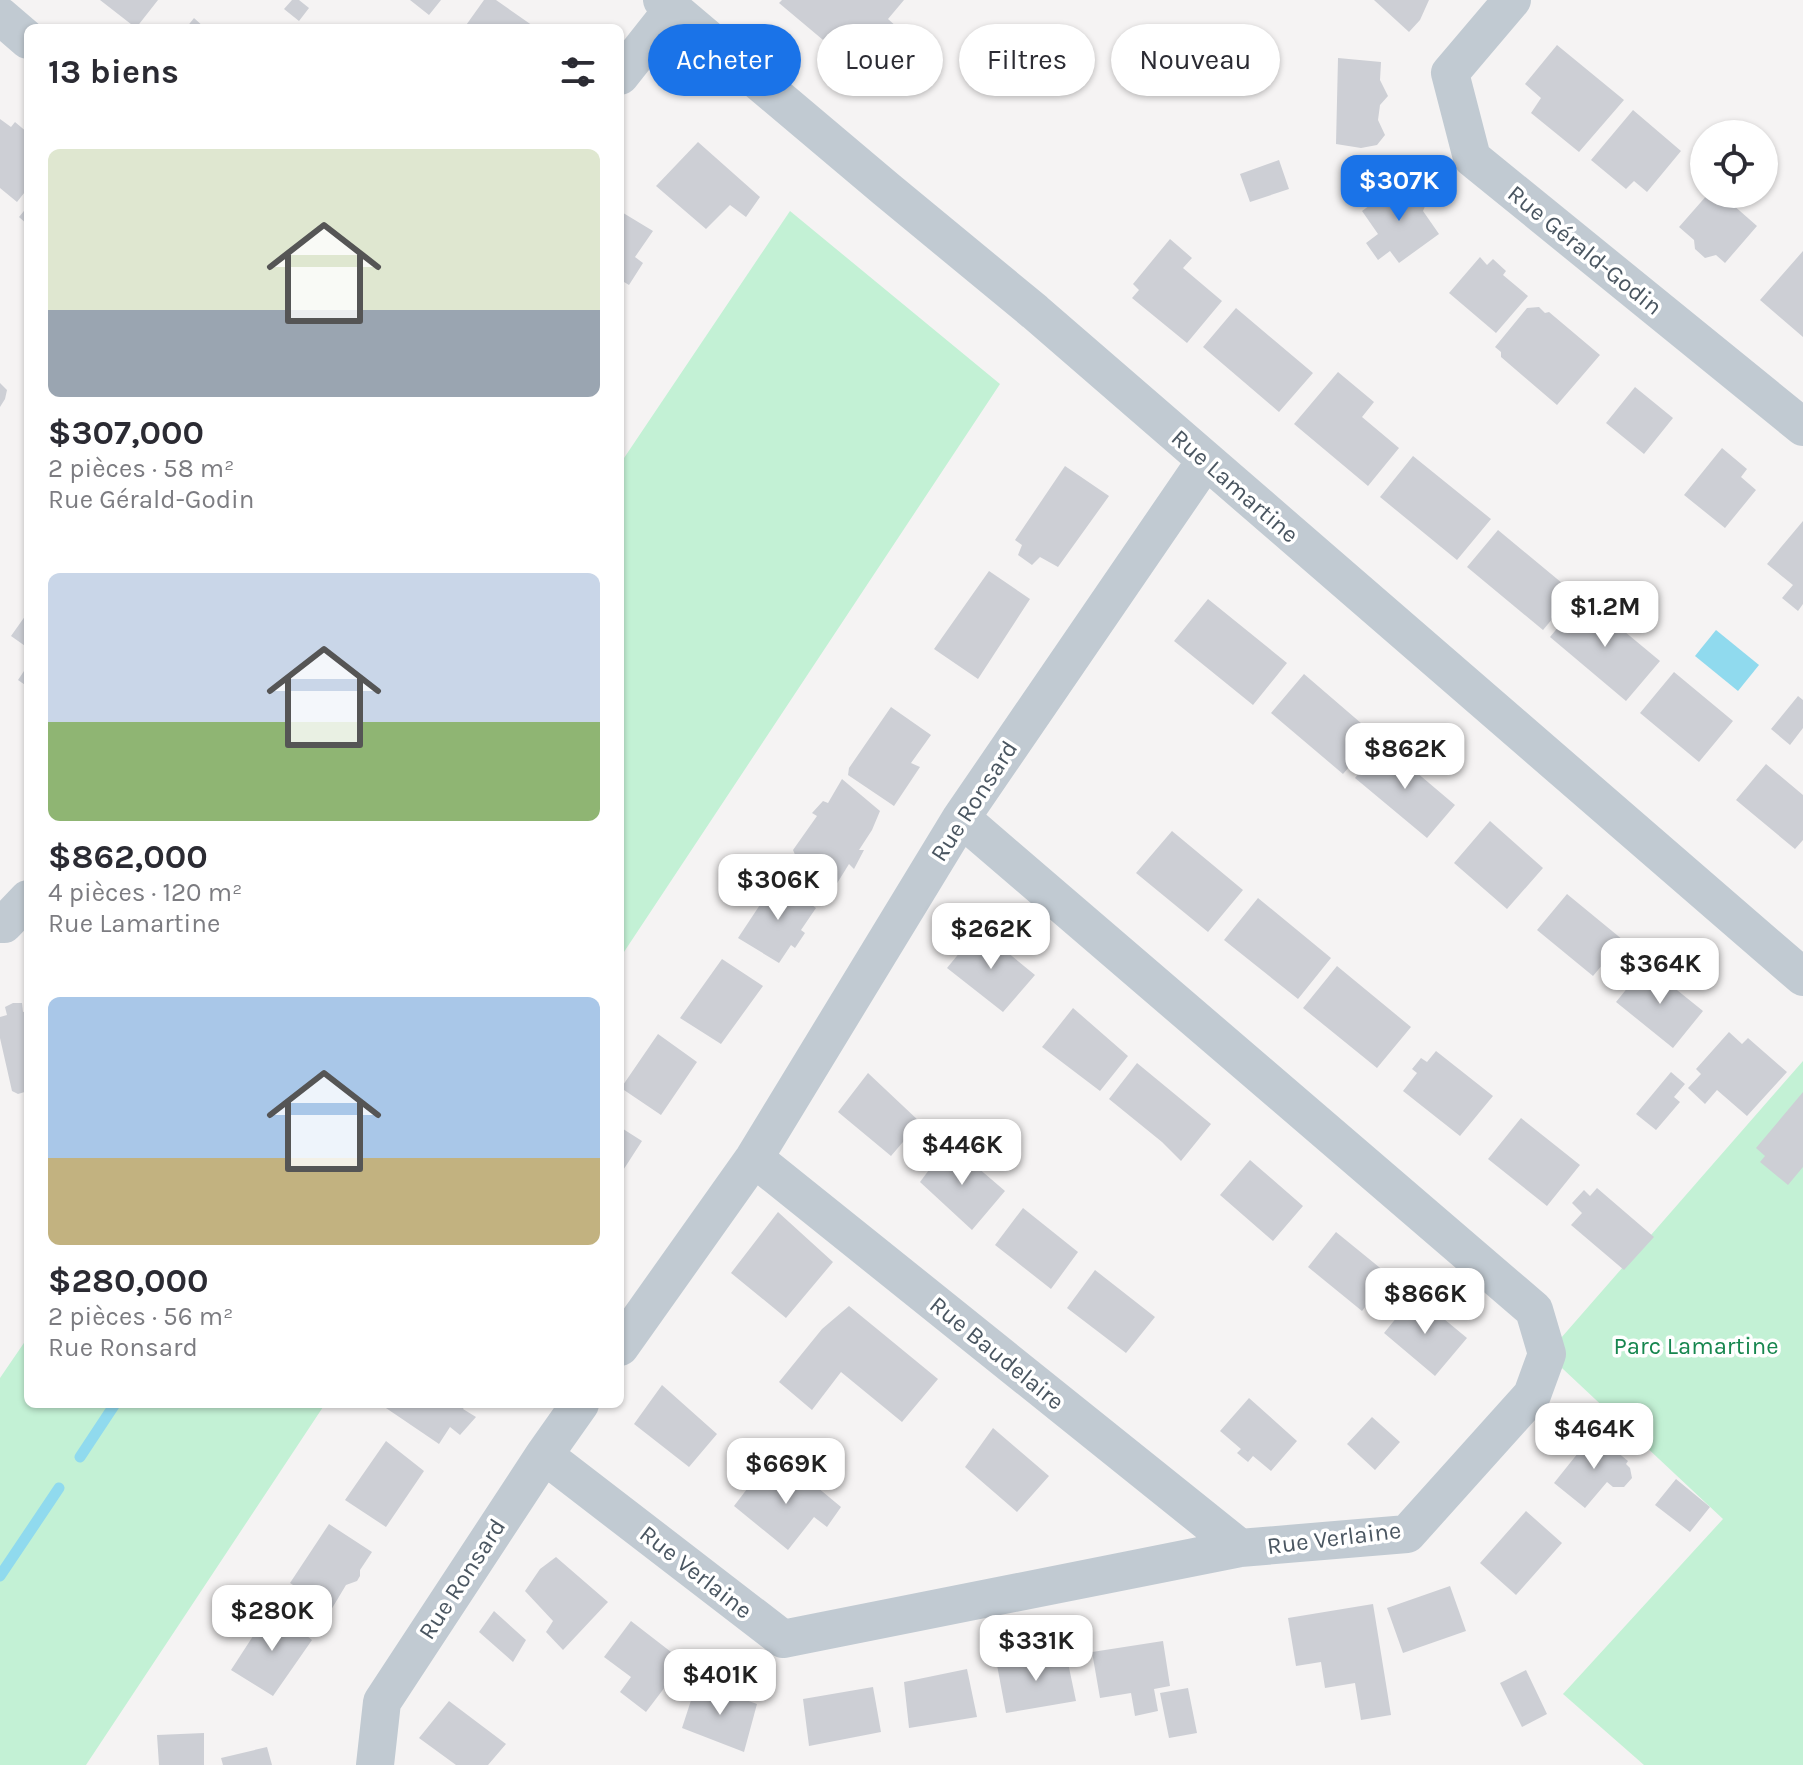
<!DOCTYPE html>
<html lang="fr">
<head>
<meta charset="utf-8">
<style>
  :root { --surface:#fff; --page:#f7f7f7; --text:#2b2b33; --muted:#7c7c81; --accent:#1a73e8 }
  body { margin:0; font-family:Karla,sans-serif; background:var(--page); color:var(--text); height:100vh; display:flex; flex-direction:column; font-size:30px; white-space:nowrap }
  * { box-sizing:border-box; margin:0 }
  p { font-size:26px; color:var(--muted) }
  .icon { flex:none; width:44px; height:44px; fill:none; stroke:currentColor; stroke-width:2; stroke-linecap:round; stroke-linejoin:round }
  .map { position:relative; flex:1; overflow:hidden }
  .drawer { position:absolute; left:24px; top:24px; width:600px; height:1384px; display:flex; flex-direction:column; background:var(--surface); border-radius:12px; box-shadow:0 2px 6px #0004 }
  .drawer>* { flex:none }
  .hud { position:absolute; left:648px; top:24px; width:760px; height:72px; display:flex; gap:16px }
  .fabs { position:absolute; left:1690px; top:120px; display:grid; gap:16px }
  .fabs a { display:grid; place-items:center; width:88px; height:88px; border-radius:50%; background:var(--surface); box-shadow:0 2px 6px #0004; font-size:40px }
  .price { position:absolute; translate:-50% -68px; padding:0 18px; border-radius:16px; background:#fff; color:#222; font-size:26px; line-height:52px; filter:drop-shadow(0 2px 4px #0008) }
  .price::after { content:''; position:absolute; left:50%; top:48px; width:24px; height:18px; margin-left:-12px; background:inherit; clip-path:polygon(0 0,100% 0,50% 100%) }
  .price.on { background:var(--accent); color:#fff }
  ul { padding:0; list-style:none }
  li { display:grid; align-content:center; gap:16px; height:424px; padding:0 24px }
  li span { display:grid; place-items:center; height:248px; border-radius:12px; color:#555 }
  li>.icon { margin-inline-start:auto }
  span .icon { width:144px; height:144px; fill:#fffc; stroke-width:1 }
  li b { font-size:34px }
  h2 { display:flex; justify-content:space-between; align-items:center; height:96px; padding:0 24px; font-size:34px }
  .pill { padding:0 28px; border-radius:36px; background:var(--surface); box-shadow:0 2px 6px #0004; font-size:28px; line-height:72px }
  .pill.on { background:var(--accent); color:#fff }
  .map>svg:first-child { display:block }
  .green { fill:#c3f1d5 }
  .water { fill:#90daee }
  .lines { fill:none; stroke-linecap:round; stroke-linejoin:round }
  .stream { stroke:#90daee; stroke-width:11 }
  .building { fill:#cdcfd5 }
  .minor { stroke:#c1cad2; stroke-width:38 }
  .labels { text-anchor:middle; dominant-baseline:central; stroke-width:7; stroke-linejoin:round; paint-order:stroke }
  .street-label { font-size:24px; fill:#4a5661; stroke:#fff }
  .park-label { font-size:24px; fill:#17864f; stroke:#fff }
</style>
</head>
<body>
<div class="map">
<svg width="1803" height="1765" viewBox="0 0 1803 1765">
  <rect width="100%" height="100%" fill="#f5f3f3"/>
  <path class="green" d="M790 211 1000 384 620 958V464Z
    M1803 1061V1765H1644L1563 1694 1723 1519 1547 1354Z
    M28 1337V1404H325L86 1765H0V1378Z"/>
  <path class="water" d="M1716 630 1759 665 1738 691 1695 656Z"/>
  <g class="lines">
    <path class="stream" d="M80 1457 115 1404
      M0 1576 59 1488"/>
  </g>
  <path class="building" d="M100 0H158L136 28Z
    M292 0H299L309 8 299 21 284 9Z
    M410 0H441L429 15Z
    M484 0H496L536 28H464Z
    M782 0H904L888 19 897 27 860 71 779 3Z
    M1374 0H1429L1420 20 1409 32Z
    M194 18 205 28H186Z
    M1557 45 1624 100 1579 152 1531 113 1541 98 1525 84Z
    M1338 58 1381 62 1380 80 1388 96 1380 105 1378 120 1385 135 1377 145 1361 148 1336 144Z
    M1633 110 1681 151 1647 192 1634 181 1626 189 1591 160Z
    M0 119 11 127 15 122 28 133 25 138 28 140V188L17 202 0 188Z
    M698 142 760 197 746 217 730 205 706 229 656 186Z
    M1279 160 1289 189 1250 202 1240 174Z
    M1407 178 1426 204 1423 211 1439 234 1399 263 1390 251 1378 260 1366 243 1378 234 1362 211Z
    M1708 194H1731L1736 199 1732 204 1757 226 1725 263 1716 255 1705 258 1695 249 1694 240 1679 227Z
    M28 206V225L19 217Z
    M620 211 653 231 635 257 643 263 629 285 624 282 620 288Z
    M1170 239 1192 258 1183 268 1222 301 1187 343 1132 298 1139 290 1133 284Z
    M1803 251V337L1760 300Z
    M1480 257 1487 265 1493 259 1506 271 1503 275 1528 296 1496 333 1449 293Z
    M1539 307 1545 313 1549 312 1600 355 1557 405 1501 357V352L1495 347 1527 308Z
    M1236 308 1313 373 1279 412 1203 347Z
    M1338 372 1374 402 1362 417 1399 448 1368 486 1294 424Z
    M0 383 7 390 5 399 0 407Z
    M1635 387 1673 418 1644 454 1606 423Z
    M1722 448 1747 469 1741 477 1756 490 1725 528 1684 495Z
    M1413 456 1491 519 1457 560 1380 497Z
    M1065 466 1109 496 1058 567 1040 557 1032 565 1018 555 1022 545 1015 540Z
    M1803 521V604L1798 611 1782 598 1793 585 1767 564Z
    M1498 530 1574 593 1543 630 1467 567Z
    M989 571 1030 599 978 679 934 649Z
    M1583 597 1660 661 1626 701 1550 637Z
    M1208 599 1287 663 1253 705 1174 641Z
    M28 612V648L11 636Z
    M28 665V687L18 680Z
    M1674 672 1733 721 1699 762 1640 713Z
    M1304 674 1376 736 1343 774 1271 713Z
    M1798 696 1803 700V728L1790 745 1771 729Z
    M891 707 931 735 911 763 920 767 894 806 848 775 849 768Z
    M1383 744 1455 805 1427 838 1355 778Z
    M1766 764 1803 795V840L1795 849 1736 800Z
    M842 779 880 811 872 830 859 850H864L854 869 849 864 836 885 796 857 793 850 817 816 812 813 823 801 828 803Z
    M1490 821 1543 868 1507 909 1454 863Z
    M1172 831 1243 890 1208 932 1136 873Z
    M777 879 816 908 801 930 805 933 795 948 791 945 779 963 738 938Z
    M1567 894 1623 940 1593 976 1537 930Z
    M1258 898 1331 958 1298 999 1224 940Z
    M979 929 1035 975 1003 1012 947 968Z
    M722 959 763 986 721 1044 680 1018Z
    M1646 965 1703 1011 1673 1048 1616 1002Z
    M1337 966 1411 1027 1377 1068 1303 1008Z
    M13 1003H22L23 1012 28 1011V1091L18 1094 12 1091 0 1038V1017L7 1015 5 1007Z
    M1073 1008 1128 1056 1100 1091 1042 1047Z
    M1729 1032 1742 1044 1748 1038 1787 1072 1747 1116 1717 1090 1705 1104 1688 1088 1701 1074 1696 1069Z
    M658 1034 697 1062 661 1115 621 1088Z
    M1436 1051 1493 1096 1460 1136 1403 1091 1417 1073 1412 1069 1421 1058 1427 1062Z
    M1137 1063 1211 1124 1181 1161 1162 1142 1109 1099Z
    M1671 1072 1685 1084 1674 1097 1680 1102 1656 1130 1636 1114Z
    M868 1073 920 1122 891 1156 838 1112Z
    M1803 1092V1167L1788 1185 1760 1162 1765 1156 1756 1148Z
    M1521 1118 1580 1165 1547 1206 1488 1159Z
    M620 1127 642 1141 620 1175Z
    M949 1143 1005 1191 972 1230 920 1182Z
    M1250 1160 1303 1206 1273 1241 1220 1195Z
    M1597 1188 1654 1237 1624 1270 1571 1225 1582 1213 1572 1203 1584 1190 1590 1196Z
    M1023 1208 1078 1252 1051 1289 995 1245Z
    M778 1212 833 1262 786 1318 731 1273Z
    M1336 1232 1390 1276 1362 1311 1308 1267Z
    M1095 1270 1155 1317 1126 1353 1067 1308Z
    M1415 1295 1467 1338 1435 1376 1384 1333Z
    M849 1306 938 1379 902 1422 841 1372 812 1410 779 1382 822 1329Z
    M662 1385 717 1434 689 1467 634 1424Z
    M1249 1398 1297 1441 1271 1471 1253 1456 1248 1462 1237 1453 1241 1449 1220 1431Z
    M384 1404H466L463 1409 476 1417 460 1435 450 1427 439 1444 383 1406Z
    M1372 1417 1400 1442 1375 1470 1347 1444Z
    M993 1428 1049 1476 1017 1512 965 1467Z
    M1594 1433 1628 1461 1626 1464 1630 1468 1632 1478 1624 1487H1613L1607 1482 1585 1508 1554 1483Z
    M386 1441 424 1471 386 1527 345 1500Z
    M763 1468 788 1484 799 1472 841 1507 827 1527 814 1517 788 1550 734 1506Z
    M1676 1479 1710 1507 1690 1532 1655 1505Z
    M1526 1511 1562 1543 1516 1595 1480 1563Z
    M329 1524 372 1552 360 1570V1576L357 1581 346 1585 331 1610 290 1583Z
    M556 1557 608 1602 563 1650 546 1632 553 1621 525 1591 540 1569Z
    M1450 1586 1466 1631 1403 1653 1387 1608Z
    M1373 1604 1391 1715 1361 1720 1355 1683 1325 1688 1321 1662 1296 1666 1288 1618Z
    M270 1610 290 1622 312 1640 273 1696 231 1670Z
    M494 1611 526 1640 513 1662 479 1632Z
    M631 1621 684 1662 646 1712 620 1692 631 1677 604 1657Z
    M1163 1641 1170 1686 1154 1689 1158 1711 1135 1716 1131 1693 1100 1698 1092 1652Z
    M1040 1653 1041 1657 1066 1653 1076 1701 1006 1713 997 1665 1031 1659 1030 1655Z
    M967 1669 977 1717 909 1728 904 1682Z
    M1526 1670 1547 1714 1522 1727 1500 1683Z
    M697 1682 757 1704 744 1752 682 1728Z
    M873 1687 881 1732 809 1746 803 1699Z
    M1188 1688 1197 1733 1169 1738 1160 1693Z
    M449 1701 506 1744 488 1765H456L419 1738Z
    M204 1733V1765H159L157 1735Z
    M267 1747 272 1765H223L221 1758Z"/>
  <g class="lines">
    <path class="minor" d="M662 0 886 189 1035 312 1803 977
      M1512 0 1450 73 1472 158 1803 427
      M0 16 28 40
      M620 76 673 9
      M0 924H4L28 899
      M754 1158 1240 1548
      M620 1347 754 1158 961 818 1206 460
      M544 1455 783 1639 1240 1548 1407 1534 1532 1395 1547 1354 1534 1310 961 818
      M375 1765 382 1702 544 1455 580 1404"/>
  </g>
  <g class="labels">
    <g class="street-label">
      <text transform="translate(1585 250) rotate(39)">Rue Gérald-Godin</text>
      <text transform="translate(1235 486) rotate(41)">Rue Lamartine</text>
      <text transform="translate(974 801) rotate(-57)">Rue Ronsard</text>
      <text transform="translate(997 1353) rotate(39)">Rue Baudelaire</text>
      <text transform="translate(1334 1538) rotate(-7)">Rue Verlaine</text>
      <text transform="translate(696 1572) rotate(38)">Rue Verlaine</text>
      <text transform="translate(462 1579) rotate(-57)">Rue Ronsard</text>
    </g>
    <g class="park-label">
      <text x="1696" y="1346">Parc Lamartine</text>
    </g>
  </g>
</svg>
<div class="fabs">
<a><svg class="icon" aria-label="locate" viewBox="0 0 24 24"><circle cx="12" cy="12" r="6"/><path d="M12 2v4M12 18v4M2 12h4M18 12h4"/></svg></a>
</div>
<b class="price on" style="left:1399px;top:223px">$307K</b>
<b class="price" style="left:1605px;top:649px">$1.2M</b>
<b class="price" style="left:1405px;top:791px">$862K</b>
<b class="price" style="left:778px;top:922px">$306K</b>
<b class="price" style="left:991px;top:971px">$262K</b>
<b class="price" style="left:1660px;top:1006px">$364K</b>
<b class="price" style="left:962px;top:1187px">$446K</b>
<b class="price" style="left:1425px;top:1336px">$866K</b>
<b class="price" style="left:1594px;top:1471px">$464K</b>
<b class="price" style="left:786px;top:1506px">$669K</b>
<b class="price" style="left:272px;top:1653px">$280K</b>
<b class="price" style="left:1036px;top:1683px">$331K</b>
<b class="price" style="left:720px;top:1717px">$401K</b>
<div class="hud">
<a class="pill on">Acheter</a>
<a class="pill">Louer</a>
<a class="pill">Filtres</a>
<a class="pill">Nouveau</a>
</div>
<section class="drawer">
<h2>13 biens<svg class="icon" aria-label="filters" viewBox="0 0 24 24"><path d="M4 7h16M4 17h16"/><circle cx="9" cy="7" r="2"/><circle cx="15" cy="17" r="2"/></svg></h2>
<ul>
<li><span style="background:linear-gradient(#dfe7d0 65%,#9aa5b1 0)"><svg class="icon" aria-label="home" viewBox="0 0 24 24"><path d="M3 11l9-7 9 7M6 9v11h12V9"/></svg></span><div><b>$307,000</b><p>2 pièces · 58 m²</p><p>Rue Gérald-Godin</p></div></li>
<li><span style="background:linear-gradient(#c9d6e8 60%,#8fb573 0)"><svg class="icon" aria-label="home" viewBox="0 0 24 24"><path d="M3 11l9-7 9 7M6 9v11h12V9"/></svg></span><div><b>$862,000</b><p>4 pièces · 120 m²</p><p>Rue Lamartine</p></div></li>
<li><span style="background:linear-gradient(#a9c7e8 65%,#c2b280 0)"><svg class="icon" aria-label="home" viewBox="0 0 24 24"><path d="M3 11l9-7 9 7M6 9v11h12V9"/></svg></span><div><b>$280,000</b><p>2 pièces · 56 m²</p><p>Rue Ronsard</p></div></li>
</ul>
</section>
</div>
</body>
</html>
